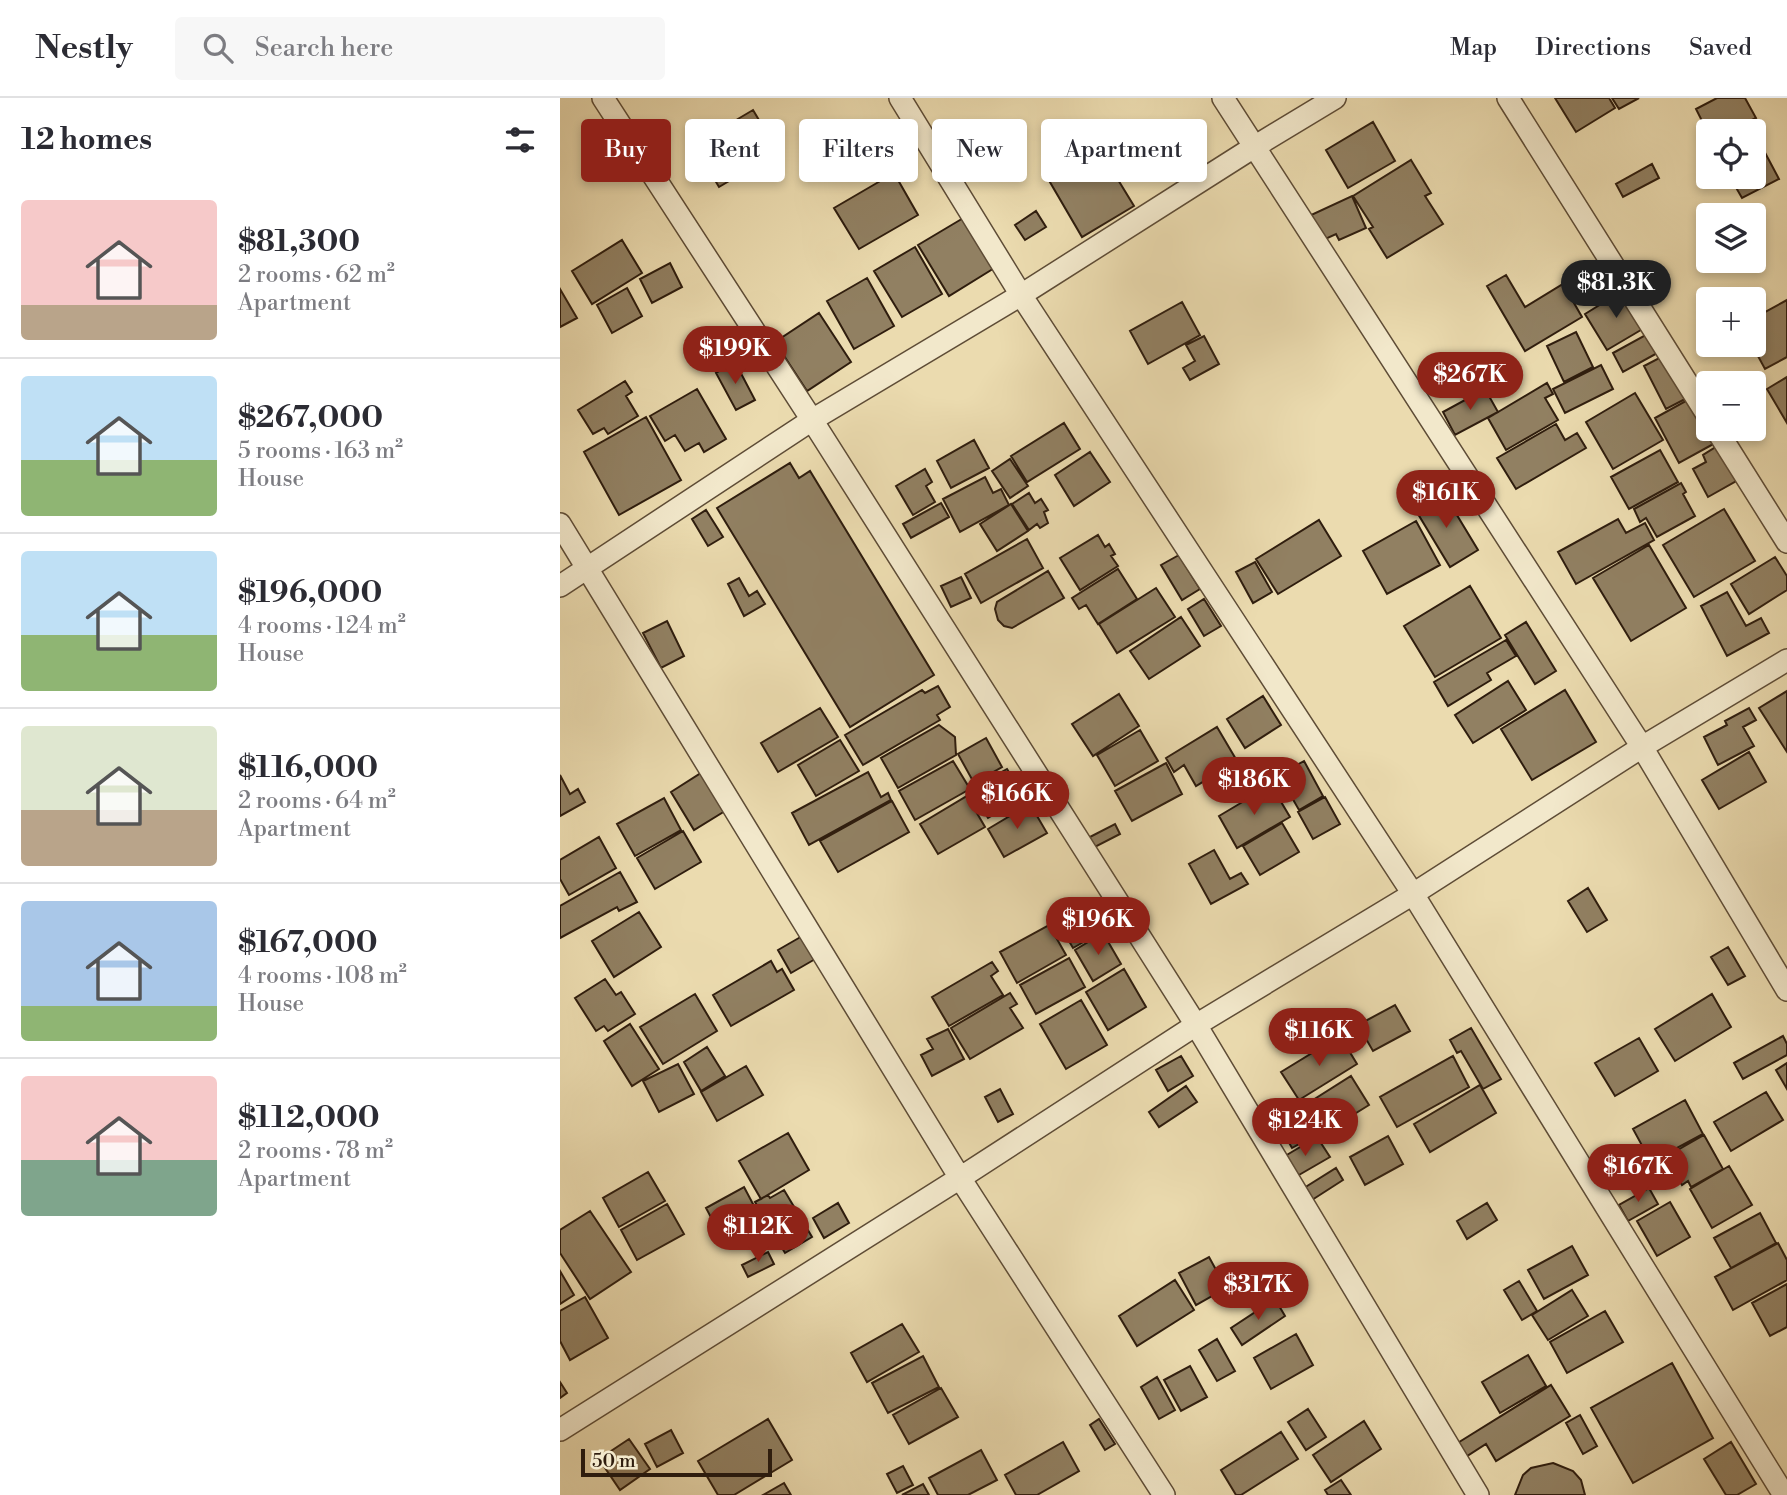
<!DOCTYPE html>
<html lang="en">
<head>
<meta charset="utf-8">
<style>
  :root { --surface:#fff; --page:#f7f7f7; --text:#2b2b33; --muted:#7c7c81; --line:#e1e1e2; --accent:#8f2418 }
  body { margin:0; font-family:"Libre Bodoni",serif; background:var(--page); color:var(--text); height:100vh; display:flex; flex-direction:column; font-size:26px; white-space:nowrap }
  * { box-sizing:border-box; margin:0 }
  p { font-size:23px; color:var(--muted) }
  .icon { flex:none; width:38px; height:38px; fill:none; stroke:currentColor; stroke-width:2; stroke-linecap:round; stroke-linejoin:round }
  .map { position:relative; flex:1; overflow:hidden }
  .side { display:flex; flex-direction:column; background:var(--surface); width:560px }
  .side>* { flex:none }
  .top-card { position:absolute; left:21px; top:21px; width:665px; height:63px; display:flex; gap:14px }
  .controls { position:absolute; left:1136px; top:21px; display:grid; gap:14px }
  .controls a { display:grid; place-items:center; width:70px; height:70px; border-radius:7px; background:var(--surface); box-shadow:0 4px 10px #0003; font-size:35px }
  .scale { position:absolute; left:21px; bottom:18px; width:191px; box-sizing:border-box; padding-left:7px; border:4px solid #2f1d0e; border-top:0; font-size:19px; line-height:24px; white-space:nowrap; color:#2f1d0e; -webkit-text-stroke:5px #f2e8cb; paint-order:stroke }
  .price { position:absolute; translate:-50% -60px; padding:0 16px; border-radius:24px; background:var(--accent); color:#fff; font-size:23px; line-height:46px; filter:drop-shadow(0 2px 4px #0008) }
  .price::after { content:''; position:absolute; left:50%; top:42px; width:21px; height:16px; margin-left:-10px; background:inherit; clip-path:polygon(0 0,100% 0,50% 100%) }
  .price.current { background:#222; color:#fff }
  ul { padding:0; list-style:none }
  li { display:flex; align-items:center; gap:21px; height:175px; padding:0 21px }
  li+li { border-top:2px solid var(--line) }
  li span { display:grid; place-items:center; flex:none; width:196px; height:140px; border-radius:7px; color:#555 }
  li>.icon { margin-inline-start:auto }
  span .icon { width:84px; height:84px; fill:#fffc; stroke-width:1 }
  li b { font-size:30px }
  h2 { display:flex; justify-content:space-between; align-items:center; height:84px; padding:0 21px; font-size:30px }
  .chip { padding:0 24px; border-radius:7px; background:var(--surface); box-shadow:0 4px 10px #0003; font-size:24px; line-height:63px }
  .chip.current { background:var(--accent); color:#fff }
  header { display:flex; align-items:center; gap:42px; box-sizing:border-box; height:98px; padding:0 35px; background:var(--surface); border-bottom:2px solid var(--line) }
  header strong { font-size:33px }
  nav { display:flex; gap:38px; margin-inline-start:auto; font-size:24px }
  .search { width:490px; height:63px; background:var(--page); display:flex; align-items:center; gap:18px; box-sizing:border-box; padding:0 24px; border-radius:7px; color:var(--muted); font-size:26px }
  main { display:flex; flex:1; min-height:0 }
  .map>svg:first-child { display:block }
  .building { fill:#918062; stroke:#2f1d0e; stroke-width:2 }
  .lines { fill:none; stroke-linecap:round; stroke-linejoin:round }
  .street-casing { stroke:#5e4c36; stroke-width:24 }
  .street { stroke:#f2e8cb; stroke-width:21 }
</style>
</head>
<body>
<header>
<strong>Nestly</strong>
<div class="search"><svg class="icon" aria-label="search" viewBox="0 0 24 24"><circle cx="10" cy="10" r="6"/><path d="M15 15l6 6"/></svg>Search here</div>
<nav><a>Map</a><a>Directions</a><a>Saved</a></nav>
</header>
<main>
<section class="side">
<h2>12 homes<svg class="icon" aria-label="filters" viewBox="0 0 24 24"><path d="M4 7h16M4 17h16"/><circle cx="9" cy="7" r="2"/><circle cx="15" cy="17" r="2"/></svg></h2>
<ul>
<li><span style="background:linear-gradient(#f6c9c9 75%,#b9a48a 0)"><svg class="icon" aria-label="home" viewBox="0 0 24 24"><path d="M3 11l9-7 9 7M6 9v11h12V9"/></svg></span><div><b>$81,300</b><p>2 rooms · 62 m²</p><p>Apartment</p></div></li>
<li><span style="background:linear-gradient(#bfe0f5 60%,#8fb573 0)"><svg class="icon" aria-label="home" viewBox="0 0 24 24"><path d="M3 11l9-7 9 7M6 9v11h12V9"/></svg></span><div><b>$267,000</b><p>5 rooms · 163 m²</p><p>House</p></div></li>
<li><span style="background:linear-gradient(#bfe0f5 60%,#8fb573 0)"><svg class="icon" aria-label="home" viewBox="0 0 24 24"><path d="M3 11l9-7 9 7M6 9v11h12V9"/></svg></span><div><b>$196,000</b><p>4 rooms · 124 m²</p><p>House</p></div></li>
<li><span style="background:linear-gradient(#dfe7d0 60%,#b9a48a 0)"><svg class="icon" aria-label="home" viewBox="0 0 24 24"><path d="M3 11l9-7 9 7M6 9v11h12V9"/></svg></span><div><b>$116,000</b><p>2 rooms · 64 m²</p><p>Apartment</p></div></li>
<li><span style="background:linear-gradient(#a9c7e8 75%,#8fb573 0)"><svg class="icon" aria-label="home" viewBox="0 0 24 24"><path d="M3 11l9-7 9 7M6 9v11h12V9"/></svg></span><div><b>$167,000</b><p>4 rooms · 108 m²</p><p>House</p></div></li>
<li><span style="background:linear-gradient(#f6c9c9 60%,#7fa58c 0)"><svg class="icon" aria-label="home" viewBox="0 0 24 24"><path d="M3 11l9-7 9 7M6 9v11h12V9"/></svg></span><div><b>$112,000</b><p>2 rooms · 78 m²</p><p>Apartment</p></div></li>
</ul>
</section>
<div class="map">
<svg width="1227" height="1397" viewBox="0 0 1227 1397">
  <rect width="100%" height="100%" fill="#ebdbaf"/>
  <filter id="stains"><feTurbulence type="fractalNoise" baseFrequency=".00286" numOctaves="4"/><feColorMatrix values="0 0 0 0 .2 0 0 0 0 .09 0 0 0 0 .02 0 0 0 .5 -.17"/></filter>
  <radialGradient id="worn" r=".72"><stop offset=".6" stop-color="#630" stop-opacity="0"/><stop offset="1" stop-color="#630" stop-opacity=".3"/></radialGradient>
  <path class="building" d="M995 0H1049L1055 10 1016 34Z
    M1052 0H1079L1059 11Z
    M1157 0H1185L1196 20 1169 33 1148 35 1136 11Z
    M193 12 218 54 159 89 134 47Z
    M813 24 835 63 788 90 766 52Z
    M1193 32 1219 81 1182 100 1170 79H1194V33H1190Z
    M538 49 574 108 522 139 487 79Z
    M851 62 871 95 865 98 883 126 827 160 809 131 813 129 793 98Z
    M1092 66 1099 80 1063 99 1056 86Z
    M334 75 358 117 299 151 274 110Z
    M792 98 806 130 779 142 776 136 761 143 749 118Z
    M476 113 486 129 465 142 455 127Z
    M405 119 436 169 389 198 358 147Z
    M62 142 82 175 32 206 12 173Z
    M355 149 382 196 342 219 314 173Z
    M110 165 122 189 92 205 80 181Z
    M946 177 965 209 1003 186 1022 219 965 253 927 188Z
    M307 180 334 228 294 251 267 203Z
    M67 190 82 218 52 235 37 207Z
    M0 191 17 220 0 229Z
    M1064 192 1086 229 1047 252 1025 216Z
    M1227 202V259L1205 271 1192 247H1194V220Z
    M622 204 640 237 588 266 570 233Z
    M259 215 291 264 247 293 215 244Z
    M1016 234 1033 269 1004 284 987 248Z
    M1091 234 1101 253 1063 274 1053 255Z
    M644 238 659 266 630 282 623 270 635 263 626 247Z
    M1105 257 1129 299 1106 311 1084 268Z
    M175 264 195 302 176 312 156 275Z
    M1041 267 1053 291 1005 315 993 291Z
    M1227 279V325L1207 291Z
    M65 283 72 294 66 298 78 318 48 336 44 330 33 336 18 312Z
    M987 285 993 296 985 300 998 322 946 352 928 320Z
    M137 291 166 341 144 354 139 345 125 353 115 337 105 343 90 318Z
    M925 291 938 314 895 337 883 314Z
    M1075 295 1103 342 1053 371 1026 324Z
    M1133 299 1157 344 1119 365 1095 320Z
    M86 319 121 382 59 417 24 354Z
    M504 325 520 351 467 384 451 358Z
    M996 326 1005 342 1017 335 1026 350 956 391 937 360Z
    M414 342 429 370 391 390 377 363Z
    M1159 347 1178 382 1148 399 1133 371 1146 364 1143 357Z
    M1100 352 1118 384 1069 411 1051 379Z
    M530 354 550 384 514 408 495 377Z
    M450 361 468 388 450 400 432 373Z
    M230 365 239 380 250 373 374 577 290 629 157 410Z
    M365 371 372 384 366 388 375 404 353 417 336 388Z
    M425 379 433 395 441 391 449 407 400 434 383 401Z
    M1121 385 1126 394 1123 396 1135 418 1097 439 1086 420 1080 424 1074 411Z
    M883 394 918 452 890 469 855 411Z
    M469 395 475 405 481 401 488 412 484 414 488 425 480 430 477 426 469 432 452 406Z
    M381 405 389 419 351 440 343 426Z
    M451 406 468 433 437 453 420 426Z
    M1164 411 1195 463 1134 499 1103 447Z
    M146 412 163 439 148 448 132 421Z
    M1058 421 1066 435 1085 425 1094 442 1016 486 998 454Z
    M759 422 781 458 718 496 696 461Z
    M856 423 880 467 827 496 803 453Z
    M538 437 545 449 549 446 555 456 551 458 558 468 520 492 500 460Z
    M467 441 483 470 421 505 405 476Z
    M1089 447 1126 510 1071 543 1033 480Z
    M619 457 640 491 622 502 601 467Z
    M1215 459 1227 478V492L1189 516 1171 486Z
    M695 464 712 494 693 505 676 474Z
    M558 471 577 501 538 526 526 507 519 511 512 500Z
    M488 473 504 500 452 530 444 528 438 522 435 511 437 504Z
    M401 479 411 500 391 509 381 488Z
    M179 480 189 498 197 493 205 506 184 518 168 486Z
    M910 488 941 540 875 579 844 528Z
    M596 490 615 519 557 555 539 526Z
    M1167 494 1186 528 1201 520 1209 535 1167 558 1141 508Z
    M644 501 661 528 644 538 628 511Z
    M621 519 640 548 589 581 570 553Z
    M107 523 124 558 101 570 83 535Z
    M966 524 996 573 975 586 945 537Z
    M946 542 956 558 927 575 931 582 888 608 874 584Z
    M948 583 966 612 913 645 895 617Z
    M378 588 390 609 377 617 380 622 303 667 285 637 362 592 365 595Z
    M1005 592 1036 644 972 682 941 631Z
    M1227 593V654L1199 610Z
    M559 596 579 628 533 658 512 626Z
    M703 598 721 627 685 650 667 621Z
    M260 610 278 639 218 674 201 645Z
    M1189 610 1196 622 1183 629 1194 648 1158 667 1144 639 1167 627 1165 623Z
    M379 627 395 639 396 657 338 690 321 660Z
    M657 629 677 663 636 688 624 667 614 674 606 660Z
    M580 632 598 663 555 688 537 657Z
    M426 640 442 669 414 685 398 656Z
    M280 642 299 673 256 698 238 667Z
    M1189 654 1206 684 1159 711 1142 682Z
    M393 663 410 691 355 722 339 693Z
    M744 663 763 698 739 712 719 677Z
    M606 665 622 696 572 723 555 693Z
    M447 671 464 699 428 720 411 691Z
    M308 674 321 699 328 695 331 702 249 747 232 715Z
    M141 675 165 713 134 732 111 694Z
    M0 677 10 696 18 691 25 704 0 718Z
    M711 687 730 719 677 750 659 718Z
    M407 698 425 729 378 756 360 726Z
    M765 699 780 726 753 741 738 714Z
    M104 700 121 732 75 758 57 726Z
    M332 703 349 734 278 774 260 743Z
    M470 706 487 735 444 759 428 731Z
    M722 725 739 754 700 777 683 748Z
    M555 726 560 736 531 751 526 741Z
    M123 733 141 764 95 791 77 760Z
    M39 739 56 770 9 797 0 781V762Z
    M654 752 670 781 681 775 688 786 651 806 629 766Z
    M60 774 77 804 59 813 57 809 0 840V808Z
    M1028 790 1047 822 1027 834 1008 803Z
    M523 803 541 834 513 850 495 819Z
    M79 814 101 849 54 879 32 843Z
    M489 827 506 857 457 885 440 854Z
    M543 835 561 866 533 883 515 852Z
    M244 837 257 860 231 875 218 852Z
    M1168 849 1185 878 1168 887 1151 859Z
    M509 860 525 889 476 916 460 887Z
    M211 863 217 874 222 871 234 892 171 928 153 897Z
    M432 864 438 873 431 878 443 897 389 928 372 899Z
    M564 871 586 909 548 932 526 894Z
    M45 881 56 897 61 894 75 916 48 933 44 928 36 933 15 900Z
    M450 895 457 906 450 910 463 930 410 961 391 930Z
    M135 896 157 933 103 966 80 929Z
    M1152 896 1171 929 1115 963 1095 931Z
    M521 902 547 947 506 971 480 926Z
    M835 907 850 933 813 953 798 927Z
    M70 926 99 971 72 988 44 943Z
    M911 930 941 981 923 991 901 953 897 955 890 942Z
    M388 931 404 961 372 978 361 957 373 951 367 941Z
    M780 938 797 966 739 1002 721 974Z
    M1223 938 1227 946V957L1183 981 1174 965Z
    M1079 940 1098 973 1055 998 1035 965Z
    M147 949 165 978 141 993 124 964Z
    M621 958 633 978 608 993 596 972Z
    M893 958 909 989 837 1029 820 999Z
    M1227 965V991L1216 972Z
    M118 966 134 996 99 1014 83 983Z
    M186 968 203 997 157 1023 141 994Z
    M791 978 809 1007 762 1036 745 1007Z
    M920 987 936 1015 870 1054 854 1026Z
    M626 988 637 1004 599 1029 589 1014Z
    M440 991 453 1016 438 1024 425 999Z
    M1206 994 1223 1022 1171 1053 1154 1024Z
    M1125 1002 1143 1036 1091 1064 1073 1031Z
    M738 1007 755 1037 732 1050 715 1020Z
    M228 1035 249 1072 201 1101 179 1063Z
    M1144 1037 1163 1071 1131 1089 1128 1083 1122 1087 1118 1080 1107 1086 1095 1065Z
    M828 1038 843 1066 805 1087 790 1059Z
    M757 1039 770 1059 732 1081 720 1061Z
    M1169 1068 1192 1107 1152 1130 1130 1091Z
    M776 1070 783 1082 752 1102 744 1090Z
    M88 1074 105 1103 59 1129 43 1100Z
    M184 1089 202 1123 164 1144 146 1110Z
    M1089 1090 1098 1106 1068 1123 1059 1107Z
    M224 1092 252 1139 225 1155 195 1104 208 1097 210 1100Z
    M1110 1104 1130 1139 1097 1158 1077 1123Z
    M278 1105 289 1125 264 1140 253 1120Z
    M927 1105 937 1122 907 1141 897 1123Z
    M107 1106 124 1136 77 1162 61 1132Z
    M30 1113 71 1174 30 1201 0 1155V1132Z
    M1200 1115 1216 1145 1171 1170 1154 1140Z
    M1218 1145 1227 1162V1182L1173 1212 1155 1179Z
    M1012 1148 1028 1177 984 1201 968 1172Z
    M208 1154 214 1166 188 1179 182 1167Z
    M649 1159 666 1190 636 1207 619 1175Z
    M0 1173 14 1197 0 1206Z
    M615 1182 634 1212 577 1248 559 1218Z
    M959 1183 977 1213 962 1222 944 1192Z
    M1227 1186V1229L1210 1238 1192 1205Z
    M1012 1192 1028 1218 988 1242 972 1217Z
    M25 1199 48 1240 10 1262 0 1243V1213Z
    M715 1201 725 1218 682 1247 671 1230Z
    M1045 1213 1063 1244 1007 1275 990 1244Z
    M342 1226 359 1254 307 1284 291 1255Z
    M736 1236 753 1267 711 1291 694 1260Z
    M657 1241 675 1273 657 1283 639 1252Z
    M968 1257 986 1288 940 1315 922 1284Z
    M363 1258 379 1289 328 1315 312 1285Z
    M1112 1265 1153 1340 1073 1385 1031 1310Z
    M630 1268 647 1299 621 1313 604 1282Z
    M597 1279 615 1312 599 1321 581 1289Z
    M0 1284 7 1295 0 1300Z
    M991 1287 1010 1318 936 1363 926 1346 904 1360 896 1346Z
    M381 1290 398 1319 349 1346 333 1317Z
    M748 1311 766 1339 746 1352 728 1324Z
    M1020 1317 1037 1348 1023 1356 1006 1325Z
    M208 1321 232 1362 174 1397H158L138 1363Z
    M539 1321 555 1346 545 1352 530 1327Z
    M804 1323 821 1351 771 1384 753 1357Z
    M111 1332 123 1355 97 1369 85 1346Z
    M721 1334 738 1361 681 1397H676L661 1372Z
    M69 1341 90 1371 60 1392 39 1361Z
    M503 1344 519 1373 477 1397H456L445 1377Z
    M1171 1344 1196 1386 1177 1397H1166L1144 1361Z
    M421 1352 437 1382 408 1397H378L369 1380Z
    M993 1365 1013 1373 1021 1382 1025 1397H955L963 1377 971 1370Z
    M343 1368 353 1387 337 1395 327 1376Z
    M781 1382 791 1397H768L765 1392Z
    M224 1385 231 1397H203Z
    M363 1386 369 1397H342Z"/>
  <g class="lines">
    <g class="street-casing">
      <path id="street" d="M43 0 252 322 636 927 918 1397
        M340 0 461 197 853 796 1224 1397
        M663 0 1082 649 1227 892
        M948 0 1148 318
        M1156 331 1227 444
        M0 426 400 1080 604 1397
        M0 488 252 322 461 197 694 49 775 0
        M0 1332 400 1080 636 927 853 796 1082 649 1227 562"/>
    </g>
    <use href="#street" class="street"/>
  </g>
  <rect width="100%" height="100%" filter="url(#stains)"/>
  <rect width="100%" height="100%" fill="url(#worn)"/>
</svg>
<div class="controls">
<a><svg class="icon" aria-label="locate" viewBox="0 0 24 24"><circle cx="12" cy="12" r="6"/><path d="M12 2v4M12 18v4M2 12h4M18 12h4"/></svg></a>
<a><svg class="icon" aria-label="layers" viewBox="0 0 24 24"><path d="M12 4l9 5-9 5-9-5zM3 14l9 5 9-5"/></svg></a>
<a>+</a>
<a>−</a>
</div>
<div class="scale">50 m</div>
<b class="price current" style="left:1056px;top:222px">$81.3K</b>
<b class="price" style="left:175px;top:288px">$199K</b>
<b class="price" style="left:910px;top:314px">$267K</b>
<b class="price" style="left:886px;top:432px">$161K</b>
<b class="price" style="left:694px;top:719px">$186K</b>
<b class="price" style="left:457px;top:733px">$166K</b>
<b class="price" style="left:538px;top:859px">$196K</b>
<b class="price" style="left:759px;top:970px">$116K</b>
<b class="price" style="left:745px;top:1060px">$124K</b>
<b class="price" style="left:1078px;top:1106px">$167K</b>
<b class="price" style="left:198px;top:1166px">$112K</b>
<b class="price" style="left:698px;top:1224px">$317K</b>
<div class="top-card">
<a class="chip current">Buy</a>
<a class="chip">Rent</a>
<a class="chip">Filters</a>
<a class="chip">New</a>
<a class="chip">Apartment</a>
</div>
</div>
</main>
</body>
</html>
